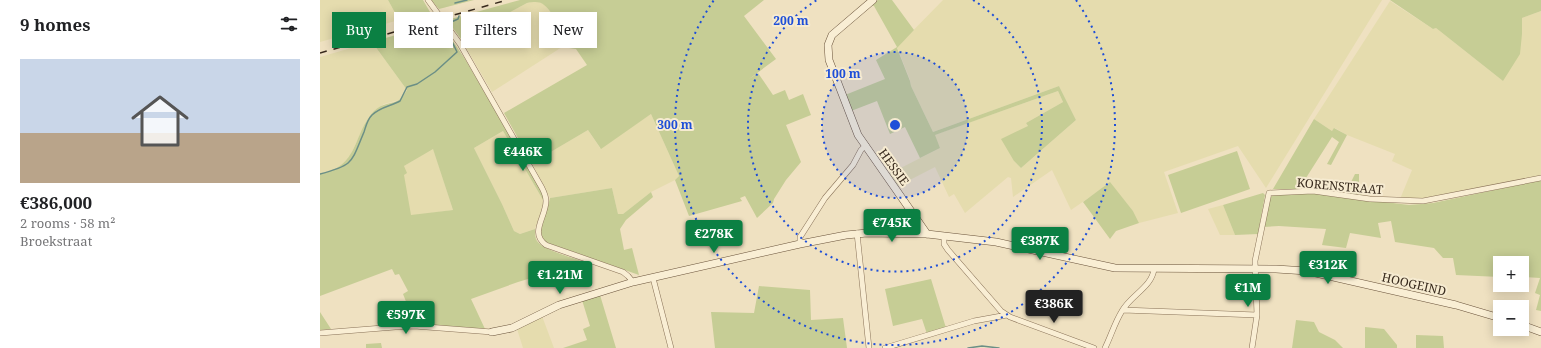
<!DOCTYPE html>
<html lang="en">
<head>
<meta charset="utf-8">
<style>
  :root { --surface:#fff; --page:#f2f2f2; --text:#202124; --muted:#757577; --accent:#0b8043 }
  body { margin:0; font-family:"Noto Serif",serif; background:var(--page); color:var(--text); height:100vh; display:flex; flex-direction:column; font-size:15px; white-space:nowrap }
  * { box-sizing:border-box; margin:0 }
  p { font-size:13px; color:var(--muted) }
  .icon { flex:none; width:22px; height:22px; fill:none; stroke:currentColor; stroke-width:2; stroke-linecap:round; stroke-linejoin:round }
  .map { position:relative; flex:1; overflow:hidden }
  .drawer { display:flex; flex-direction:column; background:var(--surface); width:320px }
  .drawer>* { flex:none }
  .banner { position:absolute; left:12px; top:12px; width:380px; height:36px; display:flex; gap:8px }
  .tools { position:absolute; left:1173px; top:256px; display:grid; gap:8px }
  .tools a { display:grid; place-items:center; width:36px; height:36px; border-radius:0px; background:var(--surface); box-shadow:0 2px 10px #0003; font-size:20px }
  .price { position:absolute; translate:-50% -34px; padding:0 9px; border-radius:4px; background:var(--accent); color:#fff; font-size:13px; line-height:26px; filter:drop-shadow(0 1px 2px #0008) }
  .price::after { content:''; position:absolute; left:50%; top:24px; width:12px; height:9px; margin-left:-6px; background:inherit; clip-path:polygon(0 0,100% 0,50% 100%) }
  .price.current { background:#222; color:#fff }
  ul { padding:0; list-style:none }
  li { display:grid; align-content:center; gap:8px; height:212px; padding:0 20px }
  li span { display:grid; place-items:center; height:124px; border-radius:0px; color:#555 }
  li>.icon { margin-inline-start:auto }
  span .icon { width:72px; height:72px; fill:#fffc; stroke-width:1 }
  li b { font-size:17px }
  h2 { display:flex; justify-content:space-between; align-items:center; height:48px; padding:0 20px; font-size:17px }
  .chip { padding:0 14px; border-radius:0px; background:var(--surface); box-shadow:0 2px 10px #0003; font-size:14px; line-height:36px }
  .chip.current { background:var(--accent); color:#fff }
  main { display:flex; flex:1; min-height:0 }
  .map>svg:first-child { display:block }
  .farmland { fill:#e5dcae }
  .green { fill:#c6cd95; fill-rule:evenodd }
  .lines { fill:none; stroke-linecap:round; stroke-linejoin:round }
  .stream { stroke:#6b8f86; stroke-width:1.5 }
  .street-casing { stroke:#897258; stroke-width:6 }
  .secondary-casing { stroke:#6a533b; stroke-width:8 }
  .street { stroke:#f9eed4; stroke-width:5 }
  .secondary { stroke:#f9eed4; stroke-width:7 }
  .rail { stroke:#382a1d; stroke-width:1.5; stroke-dasharray:7 7; stroke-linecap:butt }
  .ring { fill:none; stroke:#1d4ed8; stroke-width:2; stroke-dasharray:2 4 }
  .labels { text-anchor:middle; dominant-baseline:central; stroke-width:4; stroke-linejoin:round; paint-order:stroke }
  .street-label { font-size:12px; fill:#382a1d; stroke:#f6ebd1 }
  .centre { fill:#1d4ed8; stroke:#f6ebd1; stroke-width:2 }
  .ring-label { font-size:12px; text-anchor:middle; font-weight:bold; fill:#1d4ed8; stroke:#f6ebd1; stroke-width:4; stroke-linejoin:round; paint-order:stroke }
</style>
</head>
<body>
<main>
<section class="drawer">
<h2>9 homes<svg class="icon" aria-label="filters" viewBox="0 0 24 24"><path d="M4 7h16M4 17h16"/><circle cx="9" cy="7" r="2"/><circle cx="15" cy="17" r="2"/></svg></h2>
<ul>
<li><span style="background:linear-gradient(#c9d6e8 60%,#b9a48a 0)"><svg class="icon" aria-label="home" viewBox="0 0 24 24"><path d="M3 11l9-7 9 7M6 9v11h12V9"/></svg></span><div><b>€386,000</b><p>2 rooms · 58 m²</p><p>Broekstraat</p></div></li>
</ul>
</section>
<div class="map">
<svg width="1221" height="348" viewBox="0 0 1221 348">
  <rect width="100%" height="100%" fill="#efe1c1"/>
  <path class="farmland" d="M0 0H68L79 20 0 42Z
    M623 0H1062L946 188 918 146 844 172 858 213 819 223 813 211 790 183 751 210 732 170 693 197 691 178 688 177 645 213 634 194 629 197 615 167 578 186 569 174 620 148 614 135 738 91 743 102 706 123 708 126 694 161 701 168 756 120 739 86 613 132 591 86 590 80 577 47Z
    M216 1 224 4 233 15 226 20 242 47 172 92 141 39 207 3Z
    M1070 1 1113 29 1116 28 1183 81 1202 34V18L1221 11V176L1101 199H1080L1092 170 1072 161 1075 154 1027 135 1015 128 1012 131 994 119Z
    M52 42 87 90 79 100 64 104 55 110 47 120 30 156 24 164 7 173 0 174V57Z
    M331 114 359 176 355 180 331 192 303 214H298L292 188 230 198 212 163 268 130 280 148Z
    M183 131 223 200V207L215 229 200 234 194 231 182 204 154 148Z
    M113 148 133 210 90 216 83 175 84 166Z
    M903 205 915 235H900L888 209Z
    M222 316 234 348H203L197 329Z"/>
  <path class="green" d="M68 0H103L110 12 79 20Z
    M111 0H154L119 9Z
    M200 0H444L424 16 456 59 429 79 438 73 453 95 465 90 469 100 483 94 491 115 466 125 481 162 466 180 454 199 453 203 437 218 425 196 420 198 422 201 369 216 355 180 359 176 331 114 281 149 268 130 212 163 184 113 267 65 256 49 242 47 226 20 233 15C224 4 222 0 207 3L141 39 127 20Z
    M558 0H572L594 30 577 48 590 81 591 86 613 132 739 86 756 120 701 168 694 161 681 139 708 126 706 123 743 102 738 91 615 135 620 148 600 158 585 127 570 134 557 101 531 111 525 95 565 79 556 60 577 47 554 6 551 5Z
    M1070 0H1221V11L1202 18V34L1200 54 1183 81 1116 28 1113 29Z
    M120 22 145 59 221 189 224 199 223 200 183 131 154 148 182 204 194 231 200 234 215 229C215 233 215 238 217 241 223 250 254 258 265 262L198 282 151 299 165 329 95 324 83 294 88 291 79 274 75 275 72 269 0 296V174C40 166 32 135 54 111 63 102 71 105 79 100 82 98 85 93 87 90L52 42ZM113 149 133 210 91 215 84 175 87 173 84 166Z
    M994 119 1012 131 1014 128 1027 135 1011 165 1007 164 1019 142 1012 137 979 189H953Z
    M917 151 930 189 861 213 848 175Z
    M1035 174H1039V190L1043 191 1041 199 1089 205 1113 203 1221 180V311L1216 310 1220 295 1215 293 1220 278 1202 277V263H1180V277L1136 275 1133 258H1123L1114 248 1075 242 1071 221 1058 223 1061 238 1030 233 1026 248 1002 245 1006 229 959 226 944 227 948 200 953 195 996 193 1025 194Z
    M790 182 813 211 819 223 796 231 790 239 763 202Z
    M292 188 298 214H303L331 192 333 197 306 220 300 229 304 250 312 248 319 275 231 244C228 243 225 242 223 239 217 232 228 208 230 198Z
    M943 193 945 195 938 234 915 235 903 205Z
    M611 279 626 328 607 334 602 319 573 326 565 289Z
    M439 286 490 290 491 320 523 318 527 348H395L391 312 434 313Z
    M280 295 296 348H243L267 340 263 329 270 326 262 300Z
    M0 312 11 329 0 330Z
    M976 320 994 322 999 332 1015 340 1023 348H972Z
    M1045 327 1064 329 1077 345V348H1045Z
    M1096 335 1123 336 1124 348H1096Z
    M61 343 62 348H46V344Z"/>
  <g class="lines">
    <path class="stream" d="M135 3 147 0
      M129 23 138 19 139 16
      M0 174C34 165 31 163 44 132 46 126 47 120 52 115 60 107 71 106 80 101L87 87 97 84 115 72 137 52 125 27
      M648 348 662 346 679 348"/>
    <g class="street-casing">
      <path id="street" d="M108 0 140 44 222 188C224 192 226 196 226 201 226 217 209 233 226 245L303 272 308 276 313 282
        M537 233 549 348
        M624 236V244L628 250 681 311 690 317 774 348
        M480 244V237L482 234 505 198 533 165 541 150 546 145
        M333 278 351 348
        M803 310 937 315
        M0 333 75 327 94 326 172 332
        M565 348 654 321 687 315
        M785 348C791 336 795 322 802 311 811 295 832 287 834 269
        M932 348 937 315 935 261 949 193 993 191 1050 199 1103 201 1221 178"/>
    </g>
    <g class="secondary-casing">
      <path id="secondary" d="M553 0 512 35 508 45 509 60 538 135 607 234
        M1202 325 1221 332
        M172 332 192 328 239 305 313 282 480 244 526 235 547 233 607 234 676 242 795 268 956 269 987 271 1136 305 1180 318"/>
    </g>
    <use href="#street" class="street"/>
    <use href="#secondary" class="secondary"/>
    <path class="rail" d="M0 53 187 0"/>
  </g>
  <circle cx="575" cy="125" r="73" fill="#1d4ed8" fill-opacity=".12"/>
  <g class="ring">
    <circle cx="575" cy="125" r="73"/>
    <path d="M653 0A147 147 0 1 1 497 0"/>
    <path d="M756 0A220 220 0 1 1 394 0"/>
  </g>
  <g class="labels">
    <g class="street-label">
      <text transform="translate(574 167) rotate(54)">HESSIE</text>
      <text transform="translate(1020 186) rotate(5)">KORENSTRAAT</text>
      <text transform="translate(1094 284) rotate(13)">HOOGEIND</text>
    </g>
  </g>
  <circle cx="575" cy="125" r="6" class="centre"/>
  <g class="ring-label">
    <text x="471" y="25">200 m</text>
    <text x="523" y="78">100 m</text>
    <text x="355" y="129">300 m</text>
  </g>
</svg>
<div class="tools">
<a>+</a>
<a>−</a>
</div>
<b class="price" style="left:203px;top:172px">€446K</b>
<b class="price" style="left:572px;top:243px">€745K</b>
<b class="price" style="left:394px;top:254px">€278K</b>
<b class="price" style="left:720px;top:261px">€387K</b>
<b class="price" style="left:1008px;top:285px">€312K</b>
<b class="price" style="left:240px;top:295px">€1.21M</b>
<b class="price" style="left:928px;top:308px">€1M</b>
<b class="price current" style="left:734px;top:324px">€386K</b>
<b class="price" style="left:86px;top:335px">€597K</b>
<div class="banner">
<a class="chip current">Buy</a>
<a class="chip">Rent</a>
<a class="chip">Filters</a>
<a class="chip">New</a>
</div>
</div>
</main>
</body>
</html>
